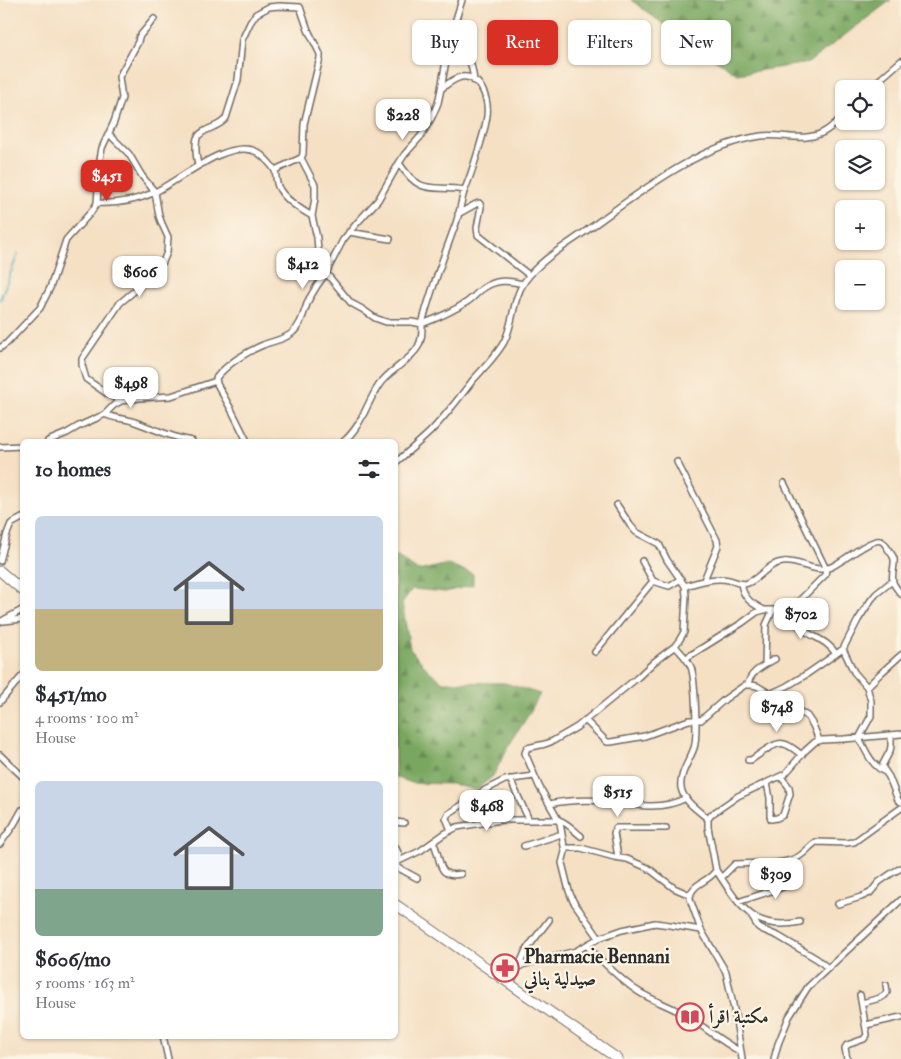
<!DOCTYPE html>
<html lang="en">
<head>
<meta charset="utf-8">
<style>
  :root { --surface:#fff; --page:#f7f7f7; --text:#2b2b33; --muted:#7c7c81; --accent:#d93025 }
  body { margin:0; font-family:"IM FELL Double Pica",Amiri,serif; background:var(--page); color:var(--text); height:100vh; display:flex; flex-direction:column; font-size:19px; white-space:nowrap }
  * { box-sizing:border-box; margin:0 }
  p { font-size:16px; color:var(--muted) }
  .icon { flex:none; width:28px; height:28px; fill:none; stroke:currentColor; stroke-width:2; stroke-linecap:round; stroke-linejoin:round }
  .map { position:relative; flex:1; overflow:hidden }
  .sheet { position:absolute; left:20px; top:439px; width:378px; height:600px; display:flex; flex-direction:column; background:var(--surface); border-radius:8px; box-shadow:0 1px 4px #0004 }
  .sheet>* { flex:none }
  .banner { position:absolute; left:412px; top:20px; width:412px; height:45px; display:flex; gap:10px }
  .fabs { position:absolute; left:835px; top:80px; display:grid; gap:10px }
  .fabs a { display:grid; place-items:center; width:50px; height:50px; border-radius:8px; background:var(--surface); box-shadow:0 1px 4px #0004; font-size:25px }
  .price { position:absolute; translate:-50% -42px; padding:0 11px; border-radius:10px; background:#fff; color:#222; font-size:16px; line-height:32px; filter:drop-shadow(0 1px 2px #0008) }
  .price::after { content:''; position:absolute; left:50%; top:30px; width:15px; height:11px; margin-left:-8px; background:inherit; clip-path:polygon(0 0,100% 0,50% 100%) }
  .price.selected { background:var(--accent); color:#fff }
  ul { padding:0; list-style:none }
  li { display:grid; align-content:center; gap:10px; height:265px; padding:0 15px }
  li span { display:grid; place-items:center; height:155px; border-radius:8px; color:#555 }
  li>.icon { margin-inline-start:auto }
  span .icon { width:90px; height:90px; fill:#fffc; stroke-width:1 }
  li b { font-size:21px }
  h2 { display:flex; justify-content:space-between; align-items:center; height:60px; padding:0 15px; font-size:21px }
  .tag { padding:0 18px; border-radius:8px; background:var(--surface); box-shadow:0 1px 4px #0004; font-size:18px; line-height:45px }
  .tag.selected { background:var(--accent); color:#fff }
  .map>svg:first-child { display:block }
  .forest { fill:url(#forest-firs); stroke:#526946 }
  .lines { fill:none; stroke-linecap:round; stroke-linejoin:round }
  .stream { stroke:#3dacbb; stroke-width:2 }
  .minor-casing { stroke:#726a61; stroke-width:8 }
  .trunk-casing { stroke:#726a61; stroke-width:11 }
  .minor { stroke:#fff; stroke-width:5 }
  .trunk { stroke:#fff; stroke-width:9 }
  .labels { text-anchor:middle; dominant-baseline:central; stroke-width:4.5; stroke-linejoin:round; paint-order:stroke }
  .poi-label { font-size:19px; font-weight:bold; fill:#2b2b2b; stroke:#fcf5e5; text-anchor:start }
</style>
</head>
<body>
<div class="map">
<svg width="901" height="1059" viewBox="0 0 901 1059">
  <defs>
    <pattern id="forest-firs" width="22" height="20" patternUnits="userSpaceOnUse" patternTransform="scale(1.25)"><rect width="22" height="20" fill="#79a761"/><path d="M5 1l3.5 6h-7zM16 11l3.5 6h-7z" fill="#638850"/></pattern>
  </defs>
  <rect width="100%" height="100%" fill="#fcf5e5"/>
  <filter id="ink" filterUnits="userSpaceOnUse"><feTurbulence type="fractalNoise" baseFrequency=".02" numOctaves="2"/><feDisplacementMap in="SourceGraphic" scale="10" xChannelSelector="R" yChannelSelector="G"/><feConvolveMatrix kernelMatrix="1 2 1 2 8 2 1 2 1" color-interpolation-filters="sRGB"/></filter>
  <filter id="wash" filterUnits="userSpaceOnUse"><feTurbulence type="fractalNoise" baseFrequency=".0096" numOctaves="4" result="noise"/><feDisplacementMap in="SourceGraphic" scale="20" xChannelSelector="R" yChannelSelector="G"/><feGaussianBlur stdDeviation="1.12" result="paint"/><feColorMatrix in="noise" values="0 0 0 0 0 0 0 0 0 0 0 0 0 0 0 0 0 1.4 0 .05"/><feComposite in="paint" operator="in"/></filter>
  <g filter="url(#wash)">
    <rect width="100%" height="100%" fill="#f5e0c4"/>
    <path class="forest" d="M631 0H891L808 63 737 74 662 23Z
      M395 557H398L418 571 448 564 473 574V585L445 592 412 589 402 603 410 649 428 670 443 682 505 683 540 694 529 714 508 747 493 776 476 790 452 784 412 783 395 777Z"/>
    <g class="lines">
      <path class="stream" d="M0 300 18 254"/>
    </g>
  </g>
  <g filter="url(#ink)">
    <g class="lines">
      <g class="minor-casing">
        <path id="minor" d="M466 50C470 60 473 69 474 81
          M869 89 901 61
          M109 134 129 154 142 176 155 192 159 216 162 224 168 237 167 252 163 262 154 268 144 271 142 273 141 283 139 287 120 303 82 359V365L86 379 106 393 121 401
          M399 163C422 198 432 184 465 190
          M198 165C197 160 196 155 196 150 196 146 196 141 197 138 202 128 220 128 226 118L238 80 242 40 250 23 256 14 269 7 279 6 300 7 308 30 320 54V58L304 124 303 154 301 158 315 185V198L312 216 317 238 318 250 321 261 326 273
          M275 170 301 158
          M97 203C117 204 135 201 153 193 178 182 228 137 257 152 262 155 273 166 275 171 277 178 275 183 280 190 287 201 300 209 312 216
          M458 214 476 204 479 203 480 204 481 207 477 228 478 235 529 275
          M349 232 390 239
          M326 273 343 240 357 223 378 200 399 163 405 154 421 136 432 117 438 103 441 89 450 38 462 0
          M0 348 7 343 40 308 50 288 66 240 92 211 97 203 100 159 102 148 114 122 122 98 119 77 138 42 139 37 154 19
          M105 414C114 419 125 418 135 422 155 429 172 438 192 441
          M48 441 67 433 79 426 99 417 105 414 114 405 121 401 139 398 171 396 216 381
          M247 441 232 411 217 384 216 378C227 364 246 352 263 345 272 341 284 340 292 333 302 325 304 310 309 299 314 290 320 281 326 273L351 303 362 309 375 318 386 322H412L422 324C431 289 444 256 456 223 460 212 461 200 465 189 472 173 477 155 482 138 484 131 486 123 487 116 489 100 481 74 461 77 453 79 447 84 441 89
          M344 441C362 426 366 404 379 385 389 370 409 362 418 347 422 339 422 333 422 324 438 318 453 311 467 302 473 298 477 293 482 289 496 279 508 280 523 284
          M0 447 22 446
          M677 462 717 540 718 546 704 580
          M395 463C407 453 418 443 429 433 445 417 459 398 473 380 484 368 496 356 504 342 514 323 512 299 525 281 540 260 565 246 586 231 618 208 649 184 683 165 707 151 733 140 761 136 783 133 807 144 827 130 833 126 839 120 844 115
          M0 561 7 534 11 524 22 518
          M642 561 653 581 669 586 681 579
          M741 584C744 599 751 603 764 610
          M685 586C699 582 714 577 729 580 735 581 741 586 748 583 760 578 769 563 783 562 799 560 815 574 831 567 841 563 872 537 881 541 884 542 886 546 888 549 890 552 893 555 894 559 895 566 891 575 893 582 894 586 899 591 901 594
          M786 610C791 618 797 625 805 631 817 639 828 641 836 654
          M4 621 22 619
          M0 622 22 610
          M675 646C681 653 687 658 691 667 695 678 698 737 694 748 690 760 679 774 681 788 684 802 698 810 708 819
          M843 649 854 672 867 687 871 701V716L859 738C866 751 871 765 885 772
          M595 652 653 581
          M686 658 742 623 757 612 764 610H786L794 606 825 575 826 569 784 483
          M765 664 766 625 773 610
          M748 685C749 672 765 665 775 659
          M867 687 881 673 901 655
          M770 694 787 686 807 674 843 649 858 620 871 600 876 594 892 581
          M0 702 22 676
          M585 720 607 742H611L645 736 689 720H701L725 699 745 685H751L757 686 807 716 813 725 819 740
          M891 735V746L890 751 883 764V768L889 777 898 800 901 802
          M0 755 22 776
          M748 760H751C759 755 775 741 784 744 790 745 796 751 802 755
          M510 779 529 820
          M767 783 770 798V816L771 819 777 818 783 815 790 794 789 787 781 777
          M485 790 501 820
          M550 804C571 799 599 800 620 802 626 803 631 805 636 805 652 807 671 806 686 798
          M395 822 404 823
          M451 830 446 818 448 814 485 790 505 780 534 776
          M433 842C442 857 435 879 461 874
          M0 844 13 826 22 810
          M395 846 399 855V861
          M524 846 562 834
          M564 848H581L614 857 627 859 648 868 674 888 690 895
          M618 857 614 833 616 828H666
          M395 866 399 861 420 851 444 834 457 827 501 820H559C568 823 573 830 581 836
          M395 866 417 878
          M716 870C739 905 753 932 800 922
          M721 878 735 864C756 862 777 867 798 857 804 854 810 846 816 842L846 843 854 842 901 808
          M738 902 783 887 788 882 794 872
          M838 904 861 897 870 893 879 882 892 873 901 868
          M750 914 758 927 761 929 778 936 817 959 828 968
          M599 938 573 901 569 891 562 863 565 852 560 823 539 786 525 753 527 748 545 744 553 741 577 727 637 678 654 662 675 646 680 639 684 632 686 596 685 586 667 560 659 544 636 532 630 525 617 505
          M587 946C602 961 621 981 639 992 655 1002 674 1007 690 1018 707 1029 722 1042 741 1052
          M518 968 526 950 549 920
          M511 984 517 969 522 965 537 961 576 951 599 938 622 930 655 923 670 925 701 930
          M862 1003 880 998 885 995 887 992 886 985
          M866 1025 901 1017
          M163 1036 168 1059
          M742 1059 735 1014 726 972 701 930 690 899C690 883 710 882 716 870L708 827V819L712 814 738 796 785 774 805 751 815 742 822 740 844 739 901 734
          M774 1059 778 1044 789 1017 808 987 901 900
          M847 1059 845 1048 847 1045 864 1039 867 1035 860 995"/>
      </g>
      <g class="trunk-casing">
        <path id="trunk" d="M0 571 22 590
          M395 904 618 1059"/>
      </g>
      <use href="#minor" class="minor"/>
      <use href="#trunk" class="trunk"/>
    </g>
  </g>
  <defs>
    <g id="pharmacy-ring" transform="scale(1.4375)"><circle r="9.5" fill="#fcf5e5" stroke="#d1495b" stroke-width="1.5"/><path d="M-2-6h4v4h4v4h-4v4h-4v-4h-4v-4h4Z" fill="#d1495b"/></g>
    <g id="library-ring" transform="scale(1.4375)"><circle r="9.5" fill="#fcf5e5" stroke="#d1495b" stroke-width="1.5"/><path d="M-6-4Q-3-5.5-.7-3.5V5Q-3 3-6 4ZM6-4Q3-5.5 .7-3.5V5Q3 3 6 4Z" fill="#d1495b"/></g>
  </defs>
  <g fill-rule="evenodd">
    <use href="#pharmacy-ring" x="505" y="968"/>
    <use href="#library-ring" x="690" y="1017"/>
  </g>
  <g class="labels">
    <g class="poi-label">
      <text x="524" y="957">Pharmacie Bennani<tspan x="524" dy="22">صيدلية بناني</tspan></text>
      <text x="709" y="1017">مكتبة اقرأ</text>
    </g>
  </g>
</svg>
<div class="fabs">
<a><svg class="icon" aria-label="locate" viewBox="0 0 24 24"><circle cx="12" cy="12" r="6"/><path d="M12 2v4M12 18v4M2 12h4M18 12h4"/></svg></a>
<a><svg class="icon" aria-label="layers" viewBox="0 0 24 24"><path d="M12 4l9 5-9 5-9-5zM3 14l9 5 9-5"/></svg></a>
<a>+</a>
<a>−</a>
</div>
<b class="price" style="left:403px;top:141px">$228</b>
<b class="price selected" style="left:107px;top:202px">$451</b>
<b class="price" style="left:303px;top:290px">$412</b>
<b class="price" style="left:140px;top:298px">$606</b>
<b class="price" style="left:131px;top:409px">$498</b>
<b class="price" style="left:801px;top:640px">$702</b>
<b class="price" style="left:777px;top:733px">$748</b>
<b class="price" style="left:618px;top:818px">$515</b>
<b class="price" style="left:487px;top:832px">$468</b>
<b class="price" style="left:776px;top:900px">$309</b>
<div class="banner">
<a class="tag">Buy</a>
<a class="tag selected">Rent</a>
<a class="tag">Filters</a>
<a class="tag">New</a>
</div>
<section class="sheet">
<h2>10 homes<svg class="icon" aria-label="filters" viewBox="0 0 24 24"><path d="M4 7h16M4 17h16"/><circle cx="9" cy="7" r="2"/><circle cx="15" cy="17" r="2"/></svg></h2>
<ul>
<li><span style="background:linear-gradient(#c9d6e8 60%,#c2b280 0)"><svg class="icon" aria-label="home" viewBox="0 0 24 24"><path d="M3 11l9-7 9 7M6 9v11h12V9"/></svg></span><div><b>$451/mo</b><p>4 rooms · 100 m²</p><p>House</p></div></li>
<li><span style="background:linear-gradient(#c9d6e8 70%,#7fa58c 0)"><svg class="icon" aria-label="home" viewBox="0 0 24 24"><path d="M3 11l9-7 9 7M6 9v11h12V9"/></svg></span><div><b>$606/mo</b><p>5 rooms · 163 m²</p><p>House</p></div></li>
</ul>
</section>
</div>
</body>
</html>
